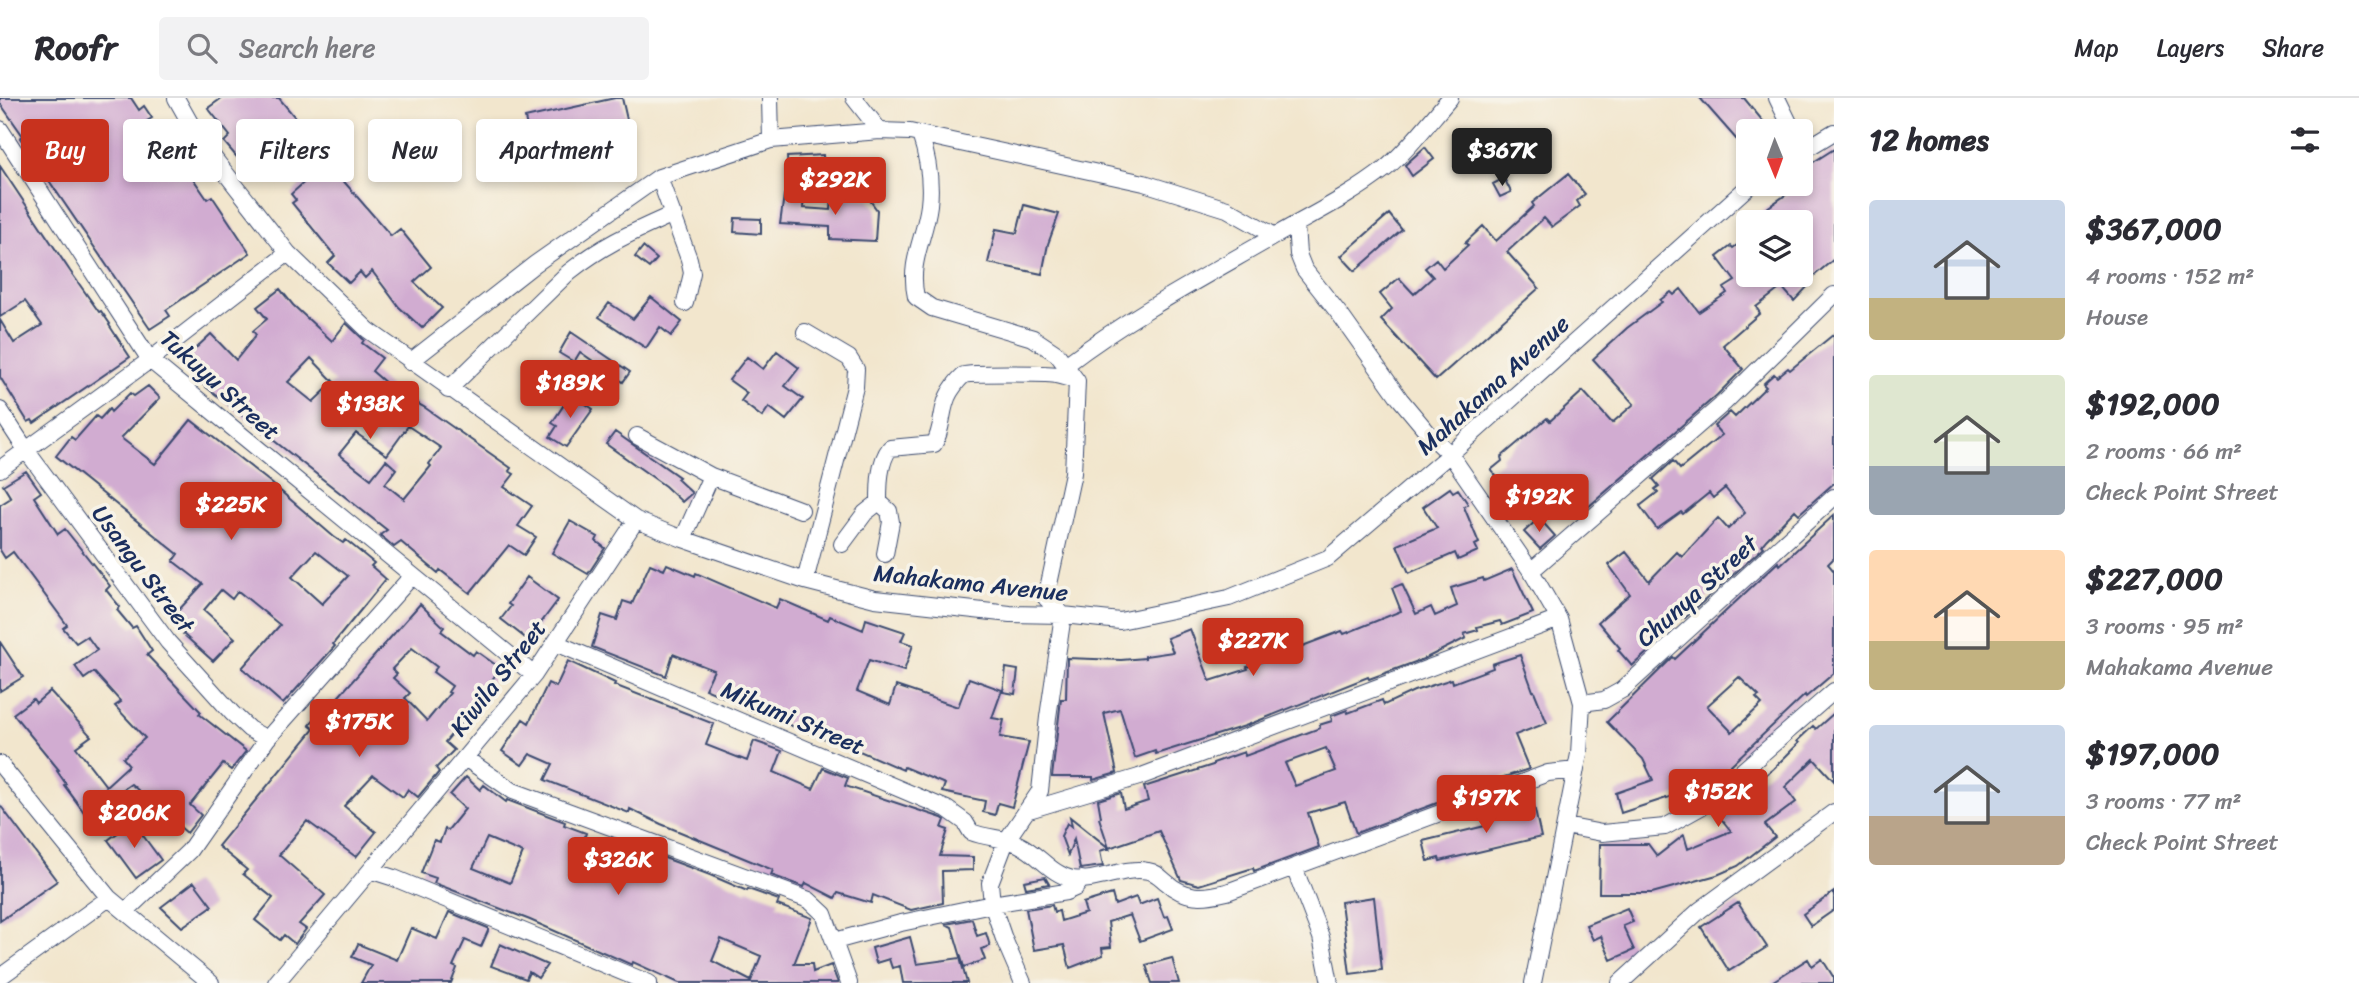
<!DOCTYPE html>
<html lang="en">
<head>
<meta charset="utf-8">
<style>
  :root { --surface:#fff; --page:#f2f2f3; --text:#2b2b33; --muted:#7c7c81; --line:#e1e1e2; --accent:#c8321e }
  body { margin:0; font-family:Sriracha,sans-serif; background:var(--page); color:var(--text); height:100vh; display:flex; flex-direction:column; font-size:26px; white-space:nowrap }
  * { box-sizing:border-box; margin:0 }
  p { font-size:23px; color:var(--muted) }
  .icon { flex:none; width:38px; height:38px; fill:none; stroke:currentColor; stroke-width:2; stroke-linecap:round; stroke-linejoin:round }
  .map { position:relative; flex:1; overflow:hidden }
  .details { display:flex; flex-direction:column; background:var(--surface); width:525px }
  .details>* { flex:none }
  .guide { position:absolute; left:21px; top:21px; width:665px; height:63px; display:flex; gap:14px }
  .needle { width:46px; rotate:179deg }
  .buttons { position:absolute; left:1736px; top:21px; display:grid; gap:14px }
  .buttons a { display:grid; place-items:center; width:77px; height:77px; border-radius:7px; background:var(--surface); box-shadow:0 4px 10px #0003; font-size:35px }
  .price { position:absolute; translate:-50% -60px; padding:0 16px; border-radius:7px; background:var(--accent); color:#fff; font-size:23px; line-height:46px; filter:drop-shadow(0 2px 4px #0008) }
  .price::after { content:''; position:absolute; left:50%; top:42px; width:21px; height:16px; margin-left:-10px; background:inherit; clip-path:polygon(0 0,100% 0,50% 100%) }
  .price.active { background:#222; color:#fff }
  ul { padding:0; list-style:none }
  li { display:flex; align-items:center; gap:21px; height:175px; padding:0 35px }
  li span { display:grid; place-items:center; flex:none; width:196px; height:140px; border-radius:7px; color:#555 }
  li>.icon { margin-inline-start:auto }
  span .icon { width:84px; height:84px; fill:#fffc; stroke-width:1 }
  li b { font-size:30px }
  h2 { display:flex; justify-content:space-between; align-items:center; height:84px; padding:0 35px; font-size:30px }
  .pill { padding:0 24px; border-radius:7px; background:var(--surface); box-shadow:0 4px 10px #0003; font-size:24px; line-height:63px }
  .pill.active { background:var(--accent); color:#fff }
  header { display:flex; align-items:center; gap:42px; box-sizing:border-box; height:98px; padding:0 35px; background:var(--surface); border-bottom:2px solid var(--line) }
  header strong { font-size:33px }
  nav { display:flex; gap:38px; margin-inline-start:auto; font-size:24px }
  .search { width:490px; height:63px; background:var(--page); display:flex; align-items:center; gap:18px; box-sizing:border-box; padding:0 24px; border-radius:7px; color:var(--muted); font-size:26px }
  main { display:flex; flex:1; min-height:0 }
  .map>svg:first-child { display:block }
  .building { fill:#d1acd1; fill-rule:evenodd }
  .lines { fill:none; stroke-linecap:round; stroke-linejoin:round }
  .minor-casing { stroke:#3b4a6f; stroke-width:18 }
  .minor { stroke:#fff; stroke-width:16 }
  .labels { text-anchor:middle; dominant-baseline:central; stroke-width:7; stroke-linejoin:round; paint-order:stroke }
  .street-label { font-size:24px; fill:#1b2f5e; stroke:#f7f3e8 }
</style>
</head>
<body>
<header>
<strong>Roofr</strong>
<div class="search"><svg class="icon" aria-label="search" viewBox="0 0 24 24"><circle cx="10" cy="10" r="6"/><path d="M15 15l6 6"/></svg>Search here</div>
<nav><a>Map</a><a>Layers</a><a>Share</a></nav>
</header>
<main>
<div class="map">
<svg width="1834" height="885" viewBox="0 0 1834 885">
  <rect width="100%" height="100%" fill="#f7f3e8"/>
  <filter id="ink" filterUnits="userSpaceOnUse"><feTurbulence type="fractalNoise" baseFrequency=".0143" numOctaves="2"/><feDisplacementMap in="SourceGraphic" scale="14" xChannelSelector="R" yChannelSelector="G"/><feConvolveMatrix kernelMatrix="1 2 1 2 8 2 1 2 1" color-interpolation-filters="sRGB"/></filter>
  <filter id="wash" filterUnits="userSpaceOnUse"><feTurbulence type="fractalNoise" baseFrequency=".00686" numOctaves="4" result="noise"/><feDisplacementMap in="SourceGraphic" scale="28" xChannelSelector="R" yChannelSelector="G"/><feGaussianBlur stdDeviation="1.57" result="paint"/><feColorMatrix in="noise" values="0 0 0 0 0 0 0 0 0 0 0 0 0 0 0 0 0 1.4 0 .05"/><feComposite in="paint" operator="in"/></filter>
  <g filter="url(#wash)">
    <rect width="100%" height="100%" fill="#f2e6cd"/>
    <g id="blocks">
      <path class="building" d="M0 0H131L139 12 144 8 152 20 147 23 179 69 183 66 207 101 212 98 250 155 166 212 170 218 150 231 20 40 23 38 0 5Z
        M222 0H279L308 35 297 43 306 56 275 78 262 60 248 72 224 44 230 38 208 10Z
        M615 0H622L631 39 598 47V50L595 51 597 66 575 70 572 54 535 63 525 20Z
        M1700 0H1744L1771 33H1747L1737 42Z
        M1425 49 1434 61 1412 78 1405 67Z
        M1834 51V161L1809 182 1811 185 1794 203 1782 189 1756 209 1760 215 1723 247 1743 271 1717 297 1580 416 1565 399 1541 422 1517 396 1514 399 1491 372 1502 363 1501 359 1547 320 1550 323 1583 293 1612 325 1634 306 1593 261 1627 230 1662 204 1660 202 1671 194 1674 197 1681 191 1699 214 1727 195 1724 190 1735 183 1717 159 1731 148 1733 150 1748 139V177H1801V124H1766L1760 115 1801 86V72Z
        M823 57 824 73 788 75 787 59Z
        M327 64 391 138 400 131 431 169 414 184 442 210 422 230 399 209 372 173 365 180 360 174 349 185 328 165 335 158 292 105 296 102 291 96Z
        M0 68 70 173 99 214 101 213 110 226 109 227 130 259 34 325 32 322 28 324 0 279V222L14 245 42 227 25 203 0 219Z
        M1568 76 1585 96 1577 103 1580 108 1552 129 1544 120 1507 154 1539 190 1436 282 1381 222 1392 211 1380 196 1399 180 1414 196 1433 179 1425 170 1436 161 1443 170 1468 147 1465 145 1483 128 1496 143 1534 108 1532 105Z
        M1504 80 1511 94 1500 99 1493 86Z
        M784 97 804 99 803 110 831 112 832 99 869 101 877 112 875 143 830 141V129L780 126Z
        M1024 107 1059 116 1048 146 1042 176 988 165 996 131 1017 135Z
        M1389 116 1402 132 1355 173 1341 158Z
        M735 120 761 121V136L734 134Z
        M643 149 657 161 649 170 635 159Z
        M280 191 293 207 332 243 346 225 364 242 362 245 382 260 372 273 395 293 424 309 511 370 509 373 514 376 504 389 532 408 518 428 536 439 524 457 509 447 470 495 440 472 438 475 401 444 394 449 380 437 387 432 191 277 193 274 182 263 211 236 236 262 256 237 253 233 267 221 257 209ZM311 260 334 284 313 304 288 284ZM408 328 441 350 429 366 431 368 404 401 385 386 396 371 386 362 371 381 339 356 356 335 387 357Z
        M651 199 682 224 671 238 660 229 646 250 599 219 609 205 633 221Z
        M571 234 630 274 623 284 580 254 574 264 559 255Z
        M1834 236V385L1799 416 1795 412 1766 442 1762 447 1764 449 1685 520 1684 518 1657 541 1659 544 1632 568 1618 552 1620 550 1598 524 1630 496 1609 467 1626 454 1649 483 1677 454 1682 459 1718 420 1728 431 1745 415 1725 390 1713 400 1709 395 1683 416 1681 414 1657 431 1640 408 1658 394 1655 391 1659 388 1653 381 1673 363 1680 371 1722 337 1714 328 1730 314 1735 319 1766 289 1763 286 1774 276 1777 279 1788 270 1790 272Z
        M777 253 799 270 785 288 803 301 786 322 769 309 762 319 741 303 747 295 729 282 747 259 763 271Z
        M148 288 160 300 121 340 155 366 191 322 270 384 334 439 343 445 346 442 374 465 371 468 386 481 333 546 335 548 283 606 242 570 280 527 238 493 232 501 221 492 204 512 235 540 213 563 183 536 190 529 175 516 203 486 173 463 178 456 56 358 71 339 75 342 96 318 100 321 109 311 111 314 130 295 134 298ZM316 453 348 478 322 506 292 479Z
        M571 296 593 311 566 349 550 339 557 328 552 325Z
        M615 334 679 379 677 381 692 395 682 404 665 388 606 346Z
        M26 373 41 394 34 399 58 436 65 431 110 488 106 492 120 509 117 512 132 530 136 528 152 553 147 557 201 614 199 616 246 653 231 672 223 666 190 707 201 717 187 735 131 686 86 717 64 687 66 686 57 673 59 672 13 616 33 601 36 605 50 593 91 638 76 649 106 688 129 667 123 660 145 640 115 608 121 604 94 574 84 581 75 568 97 552 87 538 76 545 63 530 67 527 13 454 5 460 0 452V407L11 400 3 387Z
        M1450 390 1453 394 1458 391 1468 406 1464 409 1479 445 1475 447 1478 453 1458 462 1455 455 1409 475 1397 447 1437 430 1423 409Z
        M1834 417V460L1828 466 1834 473V575L1806 599 1805 597 1700 696H1695L1691 692 1621 715 1616 695 1653 682 1643 661 1607 624 1673 559 1675 561 1778 464 1780 467ZM1739 579 1759 598 1756 600 1762 606 1732 634 1707 608Z
        M1539 420 1555 438 1540 451 1524 434Z
        M570 423 598 439 596 443 605 450 588 476 552 455Z
        M650 466 664 472 667 466 695 478 696 475 776 510 780 501 828 522 830 518 863 532 866 521 905 534 901 543 913 547 904 573 869 562 857 593 890 607 896 588 958 609 969 580 1002 592 992 620 1004 622 1000 639 1029 644 1012 709 998 705 995 717 983 714 985 703 942 694 945 686 904 669 903 672 839 644V646L737 607 738 605 705 591 714 572 673 556 666 578 592 549 602 517 617 522 623 503 632 506Z
        M1512 471 1533 515 1502 527 1500 523 1477 529 1478 532 1464 536 1466 540 1426 560 1369 581 1368 579 1245 628 1156 656 1155 653 1135 660 1120 611 1104 615 1117 675 1093 682V679H1052L1061 601H1066L1067 560 1121 562 1145 560V558L1173 554 1167 540 1190 531 1210 583 1248 571 1247 569 1342 533 1344 536 1401 513 1392 490 1402 486 1416 516 1431 509 1435 518 1457 508 1451 490 1483 480 1484 483Z
        M527 479 558 502 528 542 501 521 511 508 508 506Z
        M420 506 444 529 441 533 473 557 476 553 500 570 470 615 445 644 454 652 436 670 439 674 418 699 408 691 403 699 373 677 344 708 376 734 356 759 307 723 279 757 325 797 299 826 306 831 295 846 284 837 280 842 255 822 273 800 243 776 247 772 218 748 314 631 309 627 331 602 334 604ZM412 550 437 569 433 574 452 588 448 594 450 595 427 623 405 600 410 595 393 580 397 576 392 571Z
        M0 544 23 579 0 593Z
        M1520 557 1533 593H1534L1547 625 1515 637 1529 671 1455 695 1456 698 1356 735 1345 704 1308 715 1319 749 1254 773 1253 770 1199 787 1181 782 1159 733 1100 753 1103 768 1080 771 1074 741 1068 757 1061 738 1067 725 1072 729 1070 719 1109 750 1099 720 1101 719 1098 702 1121 695 1124 711 1148 703 1144 689 1213 667V665L1244 654 1245 658 1320 630 1319 627 1332 623 1331 618 1347 612 1348 615 1382 602 1384 607 1414 593 1452 581 1453 585 1493 570 1492 566ZM1326 650 1336 673 1295 688 1285 665Z
        M568 563 615 585 614 587 714 626 706 647 747 663 754 643 782 653 774 674 813 691 823 670 848 680 845 688 942 720 945 722 942 730 948 732 940 758 973 759V772L942 773 943 805 911 812 873 797 871 805 838 795 835 800 806 785 804 789 771 777 773 772 661 726 630 711 629 715 545 682 553 666 530 656 522 667 502 653 523 621 529 625 548 585 556 589Z
        M1006 570 1018 572 1015 596 1003 594Z
        M1834 615V683L1814 661 1785 689 1796 704 1765 727 1775 739 1738 768 1717 777 1652 795H1599L1600 746H1648L1657 758 1684 737 1688 751 1731 733 1715 713 1735 698 1737 700 1773 671 1799 645 1797 643 1813 628 1816 631Z
        M466 679 480 692 484 687 506 704 507 702 565 724 564 727 586 735 581 749 604 758 611 740 710 777 747 793 748 791 779 802 777 807 812 820 794 866H812L813 874 831 867 838 885H679L633 864 632 867 530 822 434 785 436 780 421 775 434 742 440 744 445 731 448 732 465 711 450 697ZM487 740 523 755 510 785 473 770ZM721 841 761 858 751 883 712 863Z
        M0 707 57 783 0 823Z
        M1534 708 1541 739 1440 763 1439 760 1428 763 1423 743 1485 728 1483 720Z
        M133 724 161 762 136 780 108 742Z
        M1045 779 1049 786 1026 790 1024 783Z
        M194 784 212 808 182 829 161 809Z
        M1834 794V812L1811 828 1803 816Z
        M1112 796 1115 807 1136 799 1139 807 1157 800 1164 819 1168 818 1173 831 1140 843 1130 817 1108 824 1111 849 1102 850 1103 857 1070 870 1064 847 1034 852 1026 811 1052 807 1054 814 1059 813 1061 823 1086 815 1083 805Z
        M1374 799 1382 872 1350 876 1341 804Z
        M1738 805 1767 849 1729 873 1701 829Z
        M1627 810 1633 824 1623 828 1634 852 1611 862 1601 838 1593 842 1586 827Z
        M449 814 488 830V833L481 849 465 842 453 868 457 870 451 885H361L371 867 352 859 358 846 397 862 411 830 437 841Z
        M972 821 977 838 986 835 990 848 981 851 985 862 964 869 952 829 946 826Z
        M910 839 917 866 960 860 967 885H903L900 868 892 870 889 861 876 865 872 850Z
        M500 846 547 867 538 880 529 874 526 881 491 868Z
        M1172 860 1179 885H1152L1146 867Z
        M1808 861 1812 868 1822 861 1834 880V885H1770Z"/>
    </g>
  </g>
  <g filter="url(#ink)">
    <use href="#blocks" fill-opacity="0" stroke="#3b4a6f" stroke-width="2"/>
    <g class="lines">
      <g class="minor-casing">
        <path id="minor" d="M176 0 199 41 288 155 368 232 636 422 683 441 805 483 875 501 1010 516 1063 517 1120 523 1229 500 1328 460 1450 356 1751 86
          M770 0 771 42
          M854 0 880 33
          M1777 0 1793 33
          M0 31 150 262 534 577
          M920 36C928 60 932 82 929 107 925 140 908 164 916 199L932 210 1033 240 1057 256 1077 283 1073 375 1046 500 1063 517 1048 619 1040 693 1006 743 990 785 992 806 1004 841 1023 885
          M1801 54 1834 34
          M659 79 689 161 692 175 685 205
          M1296 127 1298 156 1304 171 1341 218 1400 301 1430 337 1450 356 1531 473 1559 521 1582 605 1579 656 1533 885
          M410 264 535 166 659 79 771 42 880 33 910 34 1144 85 1227 111 1275 138
          M1067 266C1129 219 1198 182 1266 143 1307 119 1348 100 1385 71 1409 51 1429 24 1450 0
          M448 292 569 174C604 146 633 134 673 116
          M0 312 26 352 168 544 232 615 249 631 267 641
          M637 338 711 378
          M0 371 150 262 288 155
          M683 441 711 378 801 412
          M842 446 865 415 879 404
          M885 456 891 424 889 413 879 404C879 387 879 364 890 350L934 346C944 330 940 310 950 294 954 288 958 281 964 277 969 275 1048 275 1056 277 1063 278 1070 281 1077 283
          M1531 473 1724 305 1834 197
          M805 483 855 289 856 271 849 260 805 234
          M556 545 947 711 965 724 971 734C986 740 1004 740 1018 746 1038 755 1051 777 1073 781 1098 785 1123 768 1148 773 1156 774 1160 779 1166 784 1185 801 1203 800 1227 794L1548 675 1576 672
          M1582 605 1604 602 1622 592 1834 399
          M465 660 513 693 809 802 824 816 849 885
          M0 666 109 800 211 885
          M1029 712 1139 679 1559 521
          M1565 728 1602 735 1665 729 1701 709 1834 593
          M1294 769 1321 839 1330 885
          M372 773 394 780 649 885
          M126 813 189 753 267 641 412 478
          M835 843 901 825 992 806 1066 794 1075 790 1082 781
          M0 879 109 800
          M276 885 534 577 636 422
          M1620 885 1700 812 1834 714"/>
      </g>
      <use href="#minor" class="minor"/>
    </g>
  </g>
  <g class="labels">
    <g class="street-label">
      <text transform="translate(220 287) rotate(42)">Tukuyu Street</text>
      <text transform="translate(1493 287) rotate(-42)">Mahakama Avenue</text>
      <text transform="translate(143 471) rotate(53)">Usangu Street</text>
      <text transform="translate(971 485) rotate(6)">Mahakama Avenue</text>
      <text transform="translate(1697 493) rotate(-42)">Chunya Street</text>
      <text transform="translate(498 580) rotate(-52)">Kiwila Street</text>
      <text transform="translate(793 620) rotate(23)">Mikumi Street</text>
    </g>
  </g>
</svg>
<div class="buttons">
<a><svg class="needle" viewBox="-14 -14 28 28"><path d="M0-13l5 13h-10z" fill="#e53935"/><path d="M0 13l5-13h-10z" fill="#7c7c81"/></svg></a>
<a><svg class="icon" aria-label="layers" viewBox="0 0 24 24"><path d="M12 4l9 5-9 5-9-5zM3 14l9 5 9-5"/></svg></a>
</div>
<b class="price active" style="left:1502px;top:90px">$367K</b>
<b class="price" style="left:835px;top:119px">$292K</b>
<b class="price" style="left:570px;top:322px">$189K</b>
<b class="price" style="left:370px;top:343px">$138K</b>
<b class="price" style="left:1539px;top:436px">$192K</b>
<b class="price" style="left:231px;top:444px">$225K</b>
<b class="price" style="left:1253px;top:580px">$227K</b>
<b class="price" style="left:359px;top:661px">$175K</b>
<b class="price" style="left:1718px;top:731px">$152K</b>
<b class="price" style="left:1486px;top:737px">$197K</b>
<b class="price" style="left:134px;top:752px">$206K</b>
<b class="price" style="left:618px;top:799px">$326K</b>
<div class="guide">
<a class="pill active">Buy</a>
<a class="pill">Rent</a>
<a class="pill">Filters</a>
<a class="pill">New</a>
<a class="pill">Apartment</a>
</div>
</div>
<section class="details">
<h2>12 homes<svg class="icon" aria-label="filters" viewBox="0 0 24 24"><path d="M4 7h16M4 17h16"/><circle cx="9" cy="7" r="2"/><circle cx="15" cy="17" r="2"/></svg></h2>
<ul>
<li><span style="background:linear-gradient(#c9d6e8 70%,#c2b280 0)"><svg class="icon" aria-label="home" viewBox="0 0 24 24"><path d="M3 11l9-7 9 7M6 9v11h12V9"/></svg></span><div><b>$367,000</b><p>4 rooms · 152 m²</p><p>House</p></div></li>
<li><span style="background:linear-gradient(#dfe7d0 65%,#9aa5b1 0)"><svg class="icon" aria-label="home" viewBox="0 0 24 24"><path d="M3 11l9-7 9 7M6 9v11h12V9"/></svg></span><div><b>$192,000</b><p>2 rooms · 66 m²</p><p>Check Point Street</p></div></li>
<li><span style="background:linear-gradient(#ffd9b3 65%,#c2b280 0)"><svg class="icon" aria-label="home" viewBox="0 0 24 24"><path d="M3 11l9-7 9 7M6 9v11h12V9"/></svg></span><div><b>$227,000</b><p>3 rooms · 95 m²</p><p>Mahakama Avenue</p></div></li>
<li><span style="background:linear-gradient(#c9d6e8 65%,#b9a48a 0)"><svg class="icon" aria-label="home" viewBox="0 0 24 24"><path d="M3 11l9-7 9 7M6 9v11h12V9"/></svg></span><div><b>$197,000</b><p>3 rooms · 77 m²</p><p>Check Point Street</p></div></li>
</ul>
</section>
</main>
</body>
</html>
